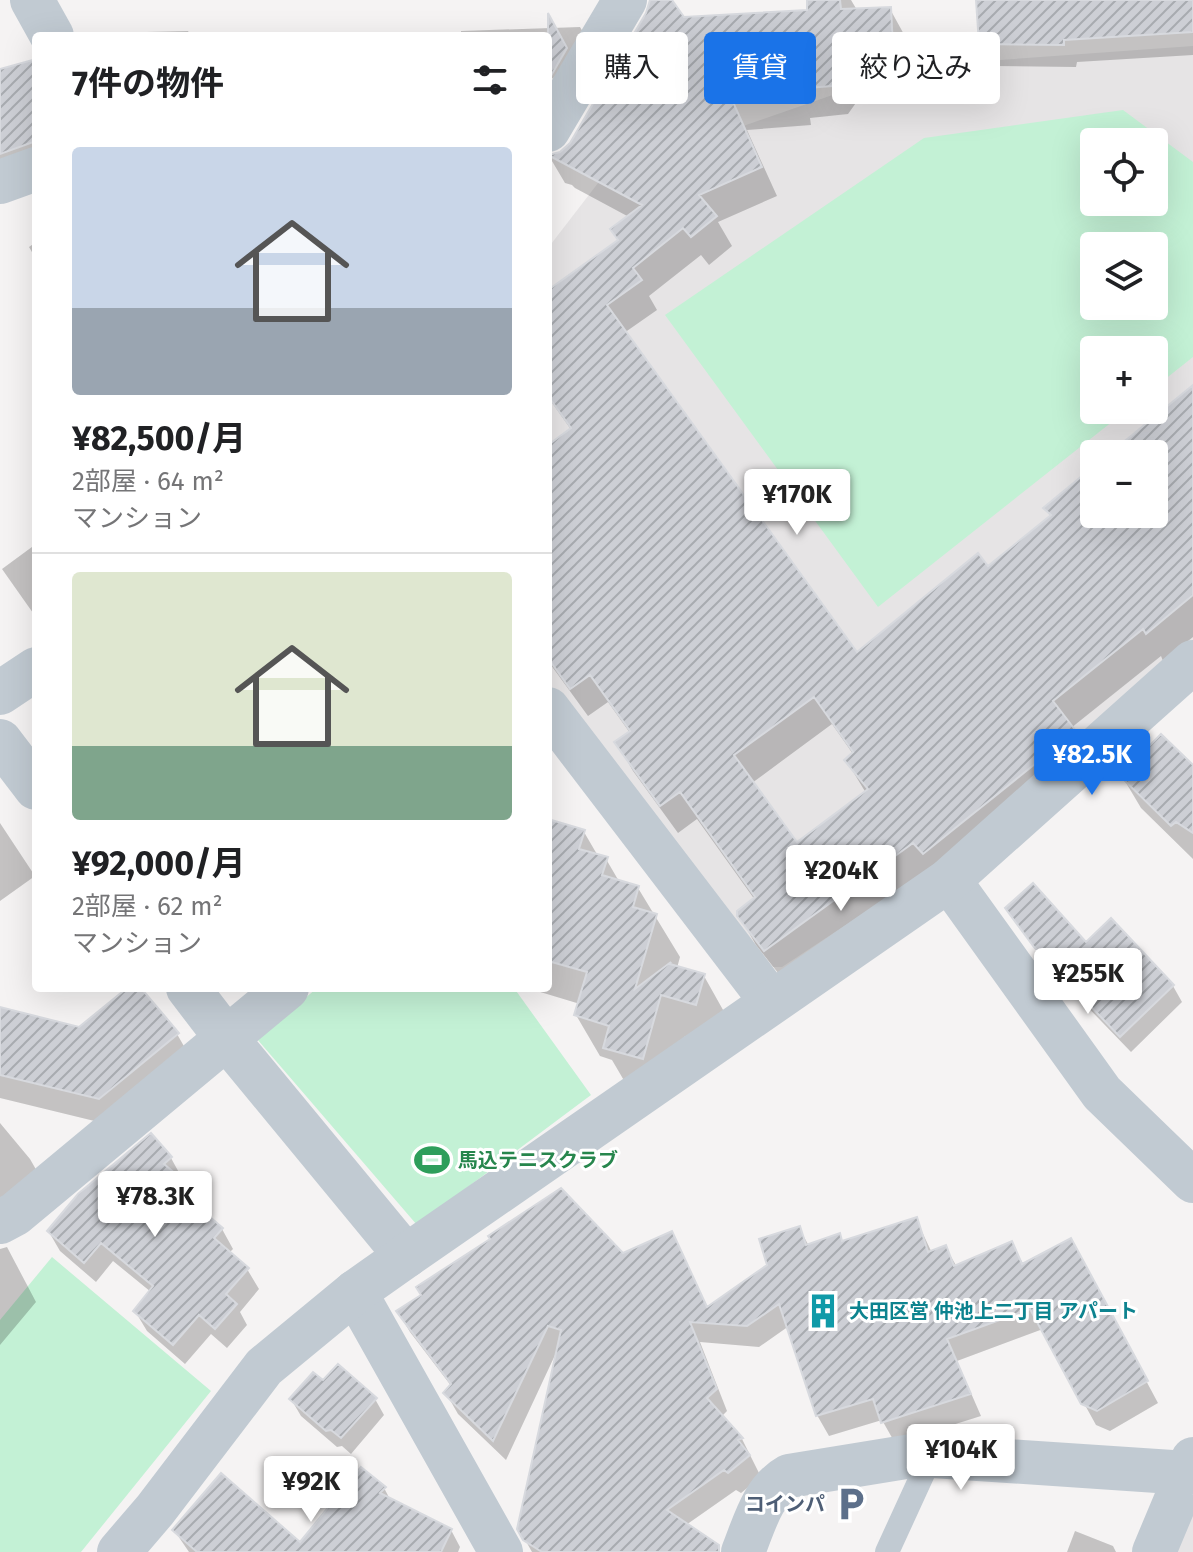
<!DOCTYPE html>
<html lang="ja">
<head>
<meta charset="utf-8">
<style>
  :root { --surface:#fff; --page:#f6f6f6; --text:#202124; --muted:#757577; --line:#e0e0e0; --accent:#1a73e8 }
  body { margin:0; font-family:"Fira Sans","Noto Sans JP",sans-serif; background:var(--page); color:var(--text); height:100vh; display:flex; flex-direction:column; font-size:30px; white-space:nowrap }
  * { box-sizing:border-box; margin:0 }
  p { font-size:26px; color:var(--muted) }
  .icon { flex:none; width:44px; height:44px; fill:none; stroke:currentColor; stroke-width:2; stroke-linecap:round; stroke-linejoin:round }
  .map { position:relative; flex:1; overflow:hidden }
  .panel { position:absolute; left:32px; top:32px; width:520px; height:960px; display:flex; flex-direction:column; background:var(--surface); border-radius:8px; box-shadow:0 8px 32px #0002 }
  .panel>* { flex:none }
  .hud { position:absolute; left:576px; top:32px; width:496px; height:72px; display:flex; gap:16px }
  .controls { position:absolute; left:1080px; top:128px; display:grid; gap:16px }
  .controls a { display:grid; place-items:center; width:88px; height:88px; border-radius:8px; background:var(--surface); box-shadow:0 8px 32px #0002; font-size:40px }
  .price { position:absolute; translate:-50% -68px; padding:0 18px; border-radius:8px; background:#fff; color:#222; font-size:26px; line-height:52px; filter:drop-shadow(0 2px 4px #0008) }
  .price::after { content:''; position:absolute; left:50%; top:48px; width:24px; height:18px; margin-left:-12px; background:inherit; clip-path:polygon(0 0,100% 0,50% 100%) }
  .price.selected { background:var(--accent); color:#fff }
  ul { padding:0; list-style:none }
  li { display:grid; align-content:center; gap:16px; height:424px; padding:0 40px }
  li+li { border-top:2px solid var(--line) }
  li span { display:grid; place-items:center; height:248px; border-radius:8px; color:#555 }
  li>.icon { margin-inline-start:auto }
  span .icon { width:144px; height:144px; fill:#fffc; stroke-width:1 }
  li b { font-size:34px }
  h2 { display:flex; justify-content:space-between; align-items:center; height:96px; padding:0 40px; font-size:34px }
  .tag { padding:0 28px; border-radius:8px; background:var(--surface); box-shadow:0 8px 32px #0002; font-size:28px; line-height:72px }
  .tag.selected { background:var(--accent); color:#fff }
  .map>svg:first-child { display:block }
  .education { fill:#e6e4e5; fill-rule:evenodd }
  .green { fill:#c3f1d5; fill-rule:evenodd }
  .shadow { fill:#0003; fill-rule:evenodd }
  .building { fill:url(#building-hatch); stroke:#d7d9de; stroke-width:2; fill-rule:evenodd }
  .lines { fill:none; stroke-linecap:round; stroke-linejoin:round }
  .service { stroke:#c1cad2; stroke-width:24 }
  .minor { stroke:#c1cad2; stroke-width:44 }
  .tertiary { stroke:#c1cad2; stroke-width:44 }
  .labels { text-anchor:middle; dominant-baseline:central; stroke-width:6; stroke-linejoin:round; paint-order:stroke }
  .leisure-label { font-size:20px; font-weight:bold; fill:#27864d; stroke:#fff; text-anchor:start }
  .culture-label { font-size:20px; font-weight:bold; fill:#0d838f; stroke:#fff; text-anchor:start }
  .service-label { font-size:20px; font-weight:bold; fill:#4e5e75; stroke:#fff; text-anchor:end }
</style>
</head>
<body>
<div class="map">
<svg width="1193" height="1552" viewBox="0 0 1193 1552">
  <defs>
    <pattern id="building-hatch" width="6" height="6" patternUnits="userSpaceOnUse" patternTransform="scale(2)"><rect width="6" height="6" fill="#cdcfd5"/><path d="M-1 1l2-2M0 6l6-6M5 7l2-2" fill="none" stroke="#a8abb0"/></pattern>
  </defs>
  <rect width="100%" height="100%" fill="#f5f3f3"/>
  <path class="education" d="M1193 46V642L958 851 782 967H767L548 684V248L605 174 916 66ZM1094 142H1154V202H1094ZM1094 246H1154V306H1094ZM1094 350H1154V410H1094ZM1094 454H1154V514H1094Z
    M1193 1494V1552H1169Z"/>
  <path class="green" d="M1123 110 1193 162V357L1154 388V350H1094V410H1127L878 607 665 315 924 138ZM1094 142H1154V202H1094ZM1094 246H1154V306H1094Z
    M317 988H514L591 1095 417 1225 257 1039Z
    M52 1257 211 1391 81 1552H0V1320Z"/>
  <path class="shadow" d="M651 0H669L682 19 810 12 809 0H851L857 10 890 9 906 38 909 98 858 100 848 114 810 118 811 125 747 130 777 196 718 222 732 246 709 265 701 255 649 296 657 310 624 333 857 655 987 568 1051 517 1046 509 1094 469V514H1154V454H1112L1193 388V637L1163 661 1161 656 1071 728 1091 761 782 978 756 945 739 915 755 900 697 819 678 833 633 771 617 743 630 733 608 702 588 716 548 661V448L572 431 548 397V293L619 241 629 217 575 188 572 185 565 183 549 156 560 154 571 144 648 13ZM832 724 853 754 846 760 866 793 797 845 752 783Z
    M978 0H1193V55L1077 62 1076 67 994 66 981 43Z
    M580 27 594 51 591 56 548 81V36H461V31Z
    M188 31 191 36H102L104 33Z
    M0 71 36 81V157L0 170Z
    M36 242V259L29 247Z
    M36 544V610L33 613 2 569Z
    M1193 768V859L1141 808 1122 776Z
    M548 821 584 832 598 856 606 859 620 883 638 888 680 957 677 968 704 976 727 1017 719 1046 685 1036 666 1100 629 1089 612 1060 600 1056 576 1015 580 1004 527 988H548Z
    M0 823 35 876 0 901Z
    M1007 909 1173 986 1182 1002 1131 1052 1046 964Z
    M130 988H139L177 1034 193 1062 115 1126 0 1098V1009L80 1029Z
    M0 1123 30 1159 46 1187 0 1224Z
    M171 1158 182 1178 179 1180 202 1200 212 1221 222 1229 233 1249 229 1253 247 1269 259 1289 240 1312 247 1325 227 1348 211 1334 185 1364 147 1331 135 1311 151 1292 113 1261 96 1282 60 1251 49 1232Z
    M916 1219 932 1253 946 1248 957 1267 1011 1244 1024 1265 1082 1261 1158 1403 1110 1431 1096 1425 1043 1329 957 1361 981 1416 895 1443 882 1420 829 1436 817 1415 789 1326 759 1347 700 1342 727 1411 721 1417 742 1439 761 1477 741 1493 736 1490 686 1525 715 1544 720 1552H532L519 1529 556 1353 506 1460 458 1414 446 1393 452 1387 410 1332 398 1312 623 1255 671 1234 708 1309 769 1266 799 1228 809 1246 843 1243Z
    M7 1247 36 1302 0 1345V1249Z
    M324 1383 375 1399 384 1415 351 1454 342 1446 337 1447 301 1416 291 1399Z
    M384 1488 391 1501 451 1530 460 1547 458 1552H189L174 1530 300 1545Z
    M1075 1531 1113 1546 1116 1552H1067Z"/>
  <path class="building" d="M650 0H672L684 17 807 10V0H840L841 9 891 7 894 70 841 72 832 86 795 89 796 97 733 102 762 167 699 195 717 216 691 237 683 228 633 268 642 280 607 305 857 652 978 553 988 566 1051 515 1043 508 1094 466V514H1154V454H1109L1193 385V595L1146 634 1143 629 1053 701 1076 731 923 854 913 843 764 951 737 916V911L755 897 680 792 660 806 614 742 630 731 590 675 570 689 548 658V445L571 428 548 396V290L618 240 610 229 642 205 548 155 560 152 570 143 646 13ZM814 697 853 752 844 760 868 789 797 842 734 755Z
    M976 0H1193V32L1064 40V45L979 44Z
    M548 13 567 48 548 81Z
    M36 59V141L0 154V69Z
    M1161 734 1193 765V833L1176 822 1171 826 1120 776Z
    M548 819 585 830 579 849 608 857 602 875 639 886 633 907 657 914 635 989 671 962 670 964 705 974 696 1005 661 995 643 1059 603 1048 609 1026 574 1015 587 972 548 961Z
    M1033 883 1086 942 1111 918 1174 985 1120 1037 1034 947 1005 908Z
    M127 988H141L179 1033 99 1099 0 1075V1007L79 1027Z
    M151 1133 172 1157 164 1164 204 1198 197 1206 223 1228 214 1238 249 1268 226 1294 237 1304 215 1329 199 1315 173 1345 133 1311 153 1286 101 1243 84 1263 47 1231 78 1194Z
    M561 1188 623 1253 672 1231 707 1307 767 1265 759 1239 800 1226 806 1245 840 1233 842 1241 917 1217 928 1252 946 1245 954 1266 1012 1241 1022 1264 1071 1238 1148 1381 1097 1411 1081 1404 1030 1309 947 1339 971 1394 881 1423 873 1399 816 1416 779 1304 747 1326 690 1322 717 1389 707 1398 743 1438 738 1440 750 1455 728 1473 724 1470 667 1510 719 1545V1552H542L523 1540 517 1529 561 1330 548 1326 493 1441 443 1393 451 1384 396 1311 421 1295 416 1287 490 1239 488 1236Z
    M338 1364 377 1398 341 1438 331 1430 326 1431 289 1399 313 1372 323 1380Z
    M361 1467 386 1487 380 1493 452 1529 441 1552H197L172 1530 221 1473 300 1542Z"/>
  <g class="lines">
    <path class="service" d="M887 1552 931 1456"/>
    <path class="minor" d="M32 0 52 36
      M548 130 625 0
      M0 182 36 169
      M0 693 36 669
      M548 709 771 1001
      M0 741 36 788
      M949 880 1102 1093 1193 1181
      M188 988 227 1039 406 1256
      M0 1222 15 1214 287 988
      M355 1292 501 1552
      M743 1552C754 1525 762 1491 789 1476L918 1455 1187 1473
      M1154 1552 1193 1459"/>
    <path class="tertiary" d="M119 1552 155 1510 264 1367 355 1292 406 1256 949 880 1193 662"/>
  </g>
  <defs>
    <g id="stadium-bare" transform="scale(2.76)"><path d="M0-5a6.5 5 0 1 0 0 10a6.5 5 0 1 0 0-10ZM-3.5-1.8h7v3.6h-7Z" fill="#2e9e5b" stroke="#fff" stroke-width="2.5" paint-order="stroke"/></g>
    <g id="building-bare" transform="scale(2.76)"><path d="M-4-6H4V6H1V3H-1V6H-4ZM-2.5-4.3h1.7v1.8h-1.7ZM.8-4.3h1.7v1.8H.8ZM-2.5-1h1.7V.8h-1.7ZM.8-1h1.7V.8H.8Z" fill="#0f9aa8" stroke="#fff" stroke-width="2.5" paint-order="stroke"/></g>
    <g id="parking-bare" transform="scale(2.76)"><path d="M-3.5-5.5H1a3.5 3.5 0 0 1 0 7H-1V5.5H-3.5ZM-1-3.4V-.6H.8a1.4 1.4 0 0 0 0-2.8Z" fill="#5c6f8a" stroke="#fff" stroke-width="2.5" paint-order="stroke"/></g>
  </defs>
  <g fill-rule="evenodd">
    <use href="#stadium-bare" x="432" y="1160"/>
    <use href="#building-bare" x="823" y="1311"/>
    <use href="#parking-bare" x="851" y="1504"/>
  </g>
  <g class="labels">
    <g class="leisure-label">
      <text x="458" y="1160">馬込テニスクラブ</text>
    </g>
    <g class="culture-label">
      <text x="849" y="1311">大田区営 仲池上二丁目 アパート</text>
    </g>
    <g class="service-label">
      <text x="825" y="1504">コインパ</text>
    </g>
  </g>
</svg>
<div class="controls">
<a><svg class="icon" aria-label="locate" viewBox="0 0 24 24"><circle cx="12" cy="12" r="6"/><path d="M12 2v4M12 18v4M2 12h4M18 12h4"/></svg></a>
<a><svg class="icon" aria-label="layers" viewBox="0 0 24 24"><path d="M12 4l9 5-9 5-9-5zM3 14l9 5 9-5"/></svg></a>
<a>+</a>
<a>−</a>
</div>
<b class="price" style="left:797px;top:537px">¥170K</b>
<b class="price selected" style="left:1092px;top:797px">¥82.5K</b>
<b class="price" style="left:841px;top:913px">¥204K</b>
<b class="price" style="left:1088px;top:1016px">¥255K</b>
<b class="price" style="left:155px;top:1239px">¥78.3K</b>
<b class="price" style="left:961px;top:1492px">¥104K</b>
<b class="price" style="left:311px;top:1524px">¥92K</b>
<div class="hud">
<a class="tag">購入</a>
<a class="tag selected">賃貸</a>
<a class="tag">絞り込み</a>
</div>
<section class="panel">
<h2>7件の物件<svg class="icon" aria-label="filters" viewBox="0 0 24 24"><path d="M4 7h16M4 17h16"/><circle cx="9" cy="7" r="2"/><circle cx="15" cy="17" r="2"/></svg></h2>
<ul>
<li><span style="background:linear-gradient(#c9d6e8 65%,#9aa5b1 0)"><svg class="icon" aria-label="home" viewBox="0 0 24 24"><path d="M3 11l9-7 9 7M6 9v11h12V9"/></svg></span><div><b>¥82,500/月</b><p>2部屋 · 64 m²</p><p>マンション</p></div></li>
<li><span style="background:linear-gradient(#dfe7d0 70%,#7fa58c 0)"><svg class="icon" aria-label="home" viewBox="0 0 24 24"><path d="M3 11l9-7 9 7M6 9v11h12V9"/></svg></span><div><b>¥92,000/月</b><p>2部屋 · 62 m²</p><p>マンション</p></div></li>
</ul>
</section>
</div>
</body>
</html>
